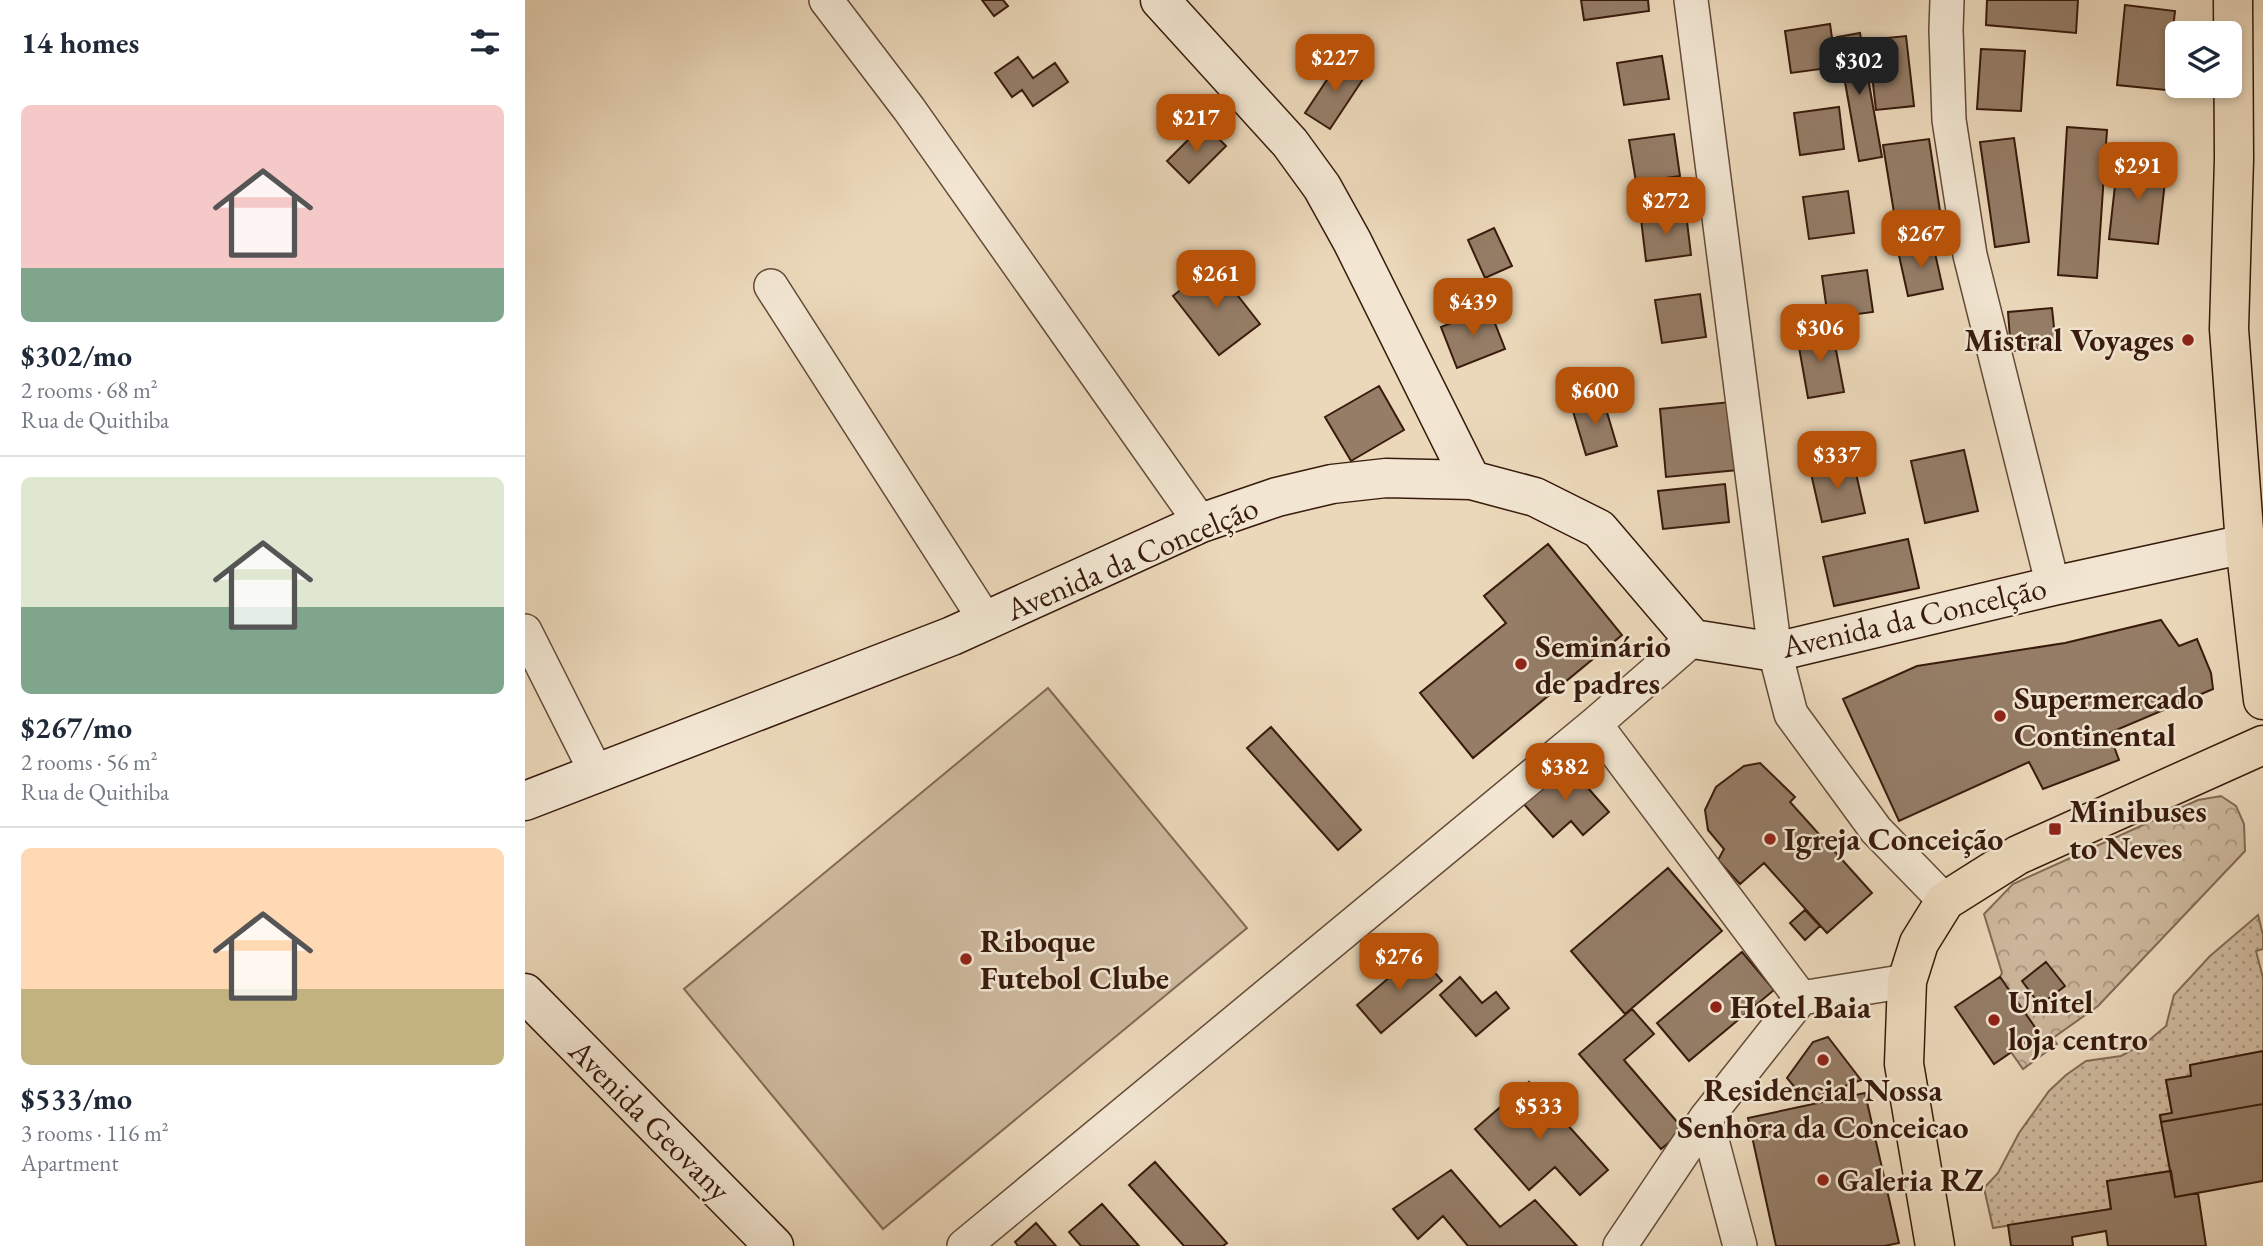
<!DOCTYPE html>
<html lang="en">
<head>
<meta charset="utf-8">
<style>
  :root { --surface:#fff; --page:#f2f2f3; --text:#1f2937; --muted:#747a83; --line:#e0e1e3; --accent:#b45309 }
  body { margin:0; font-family:"EB Garamond",serif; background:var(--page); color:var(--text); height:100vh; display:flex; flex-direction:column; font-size:26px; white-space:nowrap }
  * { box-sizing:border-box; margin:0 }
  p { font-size:23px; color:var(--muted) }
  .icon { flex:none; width:38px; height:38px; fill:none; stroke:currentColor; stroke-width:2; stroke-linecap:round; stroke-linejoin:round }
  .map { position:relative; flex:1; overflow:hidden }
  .drawer { display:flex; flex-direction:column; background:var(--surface); width:525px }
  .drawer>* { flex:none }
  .controls { position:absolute; left:1640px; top:21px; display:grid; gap:14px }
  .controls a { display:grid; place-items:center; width:77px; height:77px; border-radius:10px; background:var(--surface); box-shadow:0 4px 10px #0003; font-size:35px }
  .price { position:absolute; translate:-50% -60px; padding:0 16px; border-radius:14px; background:var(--accent); color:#fff; font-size:23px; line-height:46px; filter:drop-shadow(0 2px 4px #0008) }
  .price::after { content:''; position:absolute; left:50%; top:42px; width:21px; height:16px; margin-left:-10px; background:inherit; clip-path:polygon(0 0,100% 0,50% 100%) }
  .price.active { background:#222; color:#fff }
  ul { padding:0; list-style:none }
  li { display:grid; align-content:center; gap:14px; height:371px; padding:0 21px }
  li+li { border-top:2px solid var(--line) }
  li span { display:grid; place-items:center; height:217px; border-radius:10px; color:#555 }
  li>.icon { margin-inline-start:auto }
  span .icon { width:126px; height:126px; fill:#fffc; stroke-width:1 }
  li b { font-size:30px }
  h2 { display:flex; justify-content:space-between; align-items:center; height:84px; padding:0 21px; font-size:30px }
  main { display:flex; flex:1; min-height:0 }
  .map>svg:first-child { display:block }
  .grass { fill:url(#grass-dots); stroke:#826a55; stroke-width:2 }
  .park { fill:url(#park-crowns); stroke:#826a55; stroke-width:2 }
  .pitch { fill:#cdb89d; stroke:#826a55; stroke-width:2 }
  .building { fill:#957d67; stroke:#381b0d; stroke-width:2 }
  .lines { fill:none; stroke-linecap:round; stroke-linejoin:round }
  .street-casing { stroke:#654a38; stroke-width:36 }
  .secondary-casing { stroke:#381b0d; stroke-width:41 }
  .primary-casing { stroke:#381b0d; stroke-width:41 }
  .street { stroke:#f2e6d2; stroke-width:33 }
  .secondary { stroke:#f2e6d2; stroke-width:38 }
  .primary { stroke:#ebd8ba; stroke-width:38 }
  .poi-dot { fill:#8f2418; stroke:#f2e6d2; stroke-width:2.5 }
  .labels { text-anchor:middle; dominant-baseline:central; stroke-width:5; stroke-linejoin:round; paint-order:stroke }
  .poi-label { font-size:32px; font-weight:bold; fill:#381b0d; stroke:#f2e6d2; text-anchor:start }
  .street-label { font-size:32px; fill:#381b0d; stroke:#f2e6d2 }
</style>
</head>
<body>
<main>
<section class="drawer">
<h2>14 homes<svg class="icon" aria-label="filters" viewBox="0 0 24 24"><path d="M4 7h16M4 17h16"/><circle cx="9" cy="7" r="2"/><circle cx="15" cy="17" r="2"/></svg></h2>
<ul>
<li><span style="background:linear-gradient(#f6c9c9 75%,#7fa58c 0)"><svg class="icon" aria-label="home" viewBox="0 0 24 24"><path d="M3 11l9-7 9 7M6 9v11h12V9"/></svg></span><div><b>$302/mo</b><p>2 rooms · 68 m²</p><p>Rua de Quithiba</p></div></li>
<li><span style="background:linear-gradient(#dfe7d0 60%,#7fa58c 0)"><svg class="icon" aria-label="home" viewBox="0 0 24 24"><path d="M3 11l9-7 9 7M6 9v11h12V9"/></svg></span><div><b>$267/mo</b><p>2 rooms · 56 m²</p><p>Rua de Quithiba</p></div></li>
<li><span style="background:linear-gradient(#ffd9b3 65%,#c2b280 0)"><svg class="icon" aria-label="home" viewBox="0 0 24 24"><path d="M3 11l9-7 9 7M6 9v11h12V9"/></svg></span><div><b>$533/mo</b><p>3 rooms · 116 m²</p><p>Apartment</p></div></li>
</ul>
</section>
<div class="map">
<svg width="1738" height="1246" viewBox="0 0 1738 1246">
  <defs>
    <pattern id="grass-dots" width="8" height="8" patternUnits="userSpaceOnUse" patternTransform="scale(1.75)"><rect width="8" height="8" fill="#cdb89d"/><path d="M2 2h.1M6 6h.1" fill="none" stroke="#a7957e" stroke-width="1.8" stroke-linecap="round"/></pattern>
    <pattern id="park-crowns" width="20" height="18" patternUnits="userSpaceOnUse" patternTransform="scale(1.75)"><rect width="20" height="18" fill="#cdb89d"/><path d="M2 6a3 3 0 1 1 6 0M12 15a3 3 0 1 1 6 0" fill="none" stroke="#a7957e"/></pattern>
  </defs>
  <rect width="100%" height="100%" fill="#ebd8ba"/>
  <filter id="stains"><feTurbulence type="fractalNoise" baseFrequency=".00286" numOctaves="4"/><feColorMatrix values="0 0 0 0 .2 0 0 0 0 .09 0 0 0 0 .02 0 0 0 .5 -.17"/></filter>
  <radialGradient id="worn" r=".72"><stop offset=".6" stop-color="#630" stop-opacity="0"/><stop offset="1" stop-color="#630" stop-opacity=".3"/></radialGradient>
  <path class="grass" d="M1733 915 1738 935V949L1731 951 1738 978V1051L1665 1065 1666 1076 1641 1080 1647 1113 1635 1115 1646 1171 1582 1181 1586 1209 1468 1228 1459 1188 1473 1173 1494 1133 1524 1091 1541 1075 1561 1061 1596 1056 1622 1042 1641 1026 1649 995 1685 956Z"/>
  <path class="park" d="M1696 796 1711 806 1719 824 1720 851 1573 1006 1528 1038 1532 1044 1498 1069 1486 1052 1514 1033 1475 977 1477 973 1459 914 1488 884 1673 800Z"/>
  <path class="pitch" d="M523 688 722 928 358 1229 159 989Z"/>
  <path class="building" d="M457 0H478L483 6 469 16Z
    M1056 0H1123L1124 11 1059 20Z
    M1462 0H1553L1551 33 1461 25Z
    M1600 5 1650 11 1641 90 1592 85Z
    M1305 24 1311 67 1266 73 1260 31Z
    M1335 33 1357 157 1334 161 1312 37Z
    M1381 36 1389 106 1351 110 1343 40Z
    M1456 49 1500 51 1496 111 1452 109Z
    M1137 56 1144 99 1099 105 1092 63Z
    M493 57 508 78 530 63 543 82 508 106 497 90 487 97 470 73Z
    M815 60 840 76 805 129 780 113Z
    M1314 107 1319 149 1275 155 1269 113Z
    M679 124 701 146 664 183 642 161Z
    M1542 127 1582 130 1572 278 1533 275Z
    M1149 134 1155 176 1111 182 1104 140Z
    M1489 138 1504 242 1470 247 1455 142Z
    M1404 139 1417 224 1372 231 1358 145Z
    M1593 159 1642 164 1633 244 1584 239Z
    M1323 191 1329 233 1284 239 1278 197Z
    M1161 213 1166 255 1121 261 1116 219Z
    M969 228 987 266 960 278 943 240Z
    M1408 244 1418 289 1383 296 1373 251Z
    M688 264 735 324 694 355 648 296Z
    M1342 270 1348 312 1303 318 1297 276Z
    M1175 294 1181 337 1137 343 1130 300Z
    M964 308 980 349 932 368 916 327Z
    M1527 308 1531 347 1486 351 1483 312Z
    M1307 329 1319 392 1283 398 1272 336Z
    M854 386 879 430 826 461 800 417Z
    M1078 399 1092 446 1061 455 1047 408Z
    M1216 401 1223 469 1141 477 1135 409Z
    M1439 450 1453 511 1400 523 1386 461Z
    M1328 460 1340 513 1297 522 1285 469Z
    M1200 484 1204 522 1138 529 1133 491Z
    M1383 539 1394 588 1309 606 1298 557Z
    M1023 544 1097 635 948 758 895 693 981 623 959 596Z
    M1636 620 1654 646 1672 639 1686 673 1688 689 1584 733 1594 760 1518 789 1504 762 1374 821 1318 699 1392 666 1540 643Z
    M746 727 836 830 813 850 722 748Z
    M1041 763 1084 812 1058 835 1046 821 1028 837 997 802Z
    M1235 763 1270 797 1265 802 1347 893 1302 933 1239 863 1215 884 1193 860 1199 849 1183 830 1180 810 1191 787 1219 766Z
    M1143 868 1197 931 1100 1014 1046 951Z
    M1280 910 1295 926 1280 940 1265 923Z
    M1217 952 1249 990 1164 1061 1132 1023Z
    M893 953 917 981 856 1033 832 1005Z
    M1521 962 1540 986 1515 1005 1497 981Z
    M935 977 957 1003 971 992 984 1008 951 1036 915 995Z
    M1475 977 1514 1033 1469 1064 1430 1007Z
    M1107 1009 1129 1034 1099 1060 1159 1130 1136 1149 1054 1054Z
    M1303 1037 1336 1080 1281 1101 1262 1078 1288 1042Z
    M1738 1051V1104L1636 1122 1635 1115 1647 1113 1641 1080 1666 1076 1665 1065Z
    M1004 1082 1083 1170 1055 1195 1030 1167 1004 1190 950 1129Z
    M1340 1093 1374 1243 1359 1246H1251L1223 1118Z
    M1738 1104V1181L1650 1197 1636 1122Z
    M630 1162 702 1243 698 1246H659L604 1185Z
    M926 1170 975 1227 1010 1200 1052 1246H943L918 1216 893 1239 868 1209Z
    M1646 1171 1650 1197 1673 1193 1681 1246H1583L1581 1231 1547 1237 1548 1246H1486L1483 1225 1586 1209 1582 1181Z
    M577 1204 614 1246H556L544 1232Z
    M511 1223 531 1246H493L490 1242Z"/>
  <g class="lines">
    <g class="street-casing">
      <path id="street" d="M301 0 384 109 676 523
        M1166 0 1250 652 1266 714 1351 830 1420 901
        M1422 0 1421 30 1424 120 1445 255 1528 586
        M246 286 461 621
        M0 631 72 774
        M1070 724 1276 998
        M1181 1118 1215 1246
        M439 1246 1070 724 1168 639
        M1095 1246 1181 1118 1276 998 1382 981"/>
    </g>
    <g class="secondary-casing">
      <path id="secondary" d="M635 0 765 143 797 187 827 241 946 480
        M0 801 427 636 676 523 752 497 807 484 861 478 946 480 1010 497 1074 529 1168 639 1250 652 1528 586 1720 544
        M0 993 249 1246"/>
    </g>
    <g class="primary-casing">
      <path id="primary" d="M1708 0 1709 159 1704 329 1720 544 1738 700
        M1410 1246 1379 1064 1382 981 1394 943 1420 901 1493 855 1738 745"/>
    </g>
    <use href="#street" class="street"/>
    <use href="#secondary" class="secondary"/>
    <use href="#primary" class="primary"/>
  </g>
  <g class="poi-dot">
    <circle cx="1663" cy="340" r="7"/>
    <circle cx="996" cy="664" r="7"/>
    <circle cx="1475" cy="716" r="7"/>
    <rect x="1523" y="822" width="14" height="14" rx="3.5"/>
    <circle cx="1245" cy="839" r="7"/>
    <circle cx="441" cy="959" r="7"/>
    <circle cx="1191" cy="1007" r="7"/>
    <circle cx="1469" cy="1020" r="7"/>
    <circle cx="1298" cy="1060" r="7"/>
    <circle cx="1298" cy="1180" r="7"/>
  </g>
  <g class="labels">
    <g class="poi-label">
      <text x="1649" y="340" text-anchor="end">Mistral Voyages</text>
      <text x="1010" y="646">Seminário<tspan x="1010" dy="37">de padres</tspan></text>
      <text x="1489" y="698">Supermercado<tspan x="1489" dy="37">Continental</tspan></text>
      <text x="1544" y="811">Minibuses<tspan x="1544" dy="37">to Neves</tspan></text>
      <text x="1259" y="839">Igreja Conceição</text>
      <text x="455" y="941">Riboque<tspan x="455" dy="37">Futebol Clube</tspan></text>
      <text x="1483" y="1002">Unitel<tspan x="1483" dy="37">loja centro</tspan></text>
      <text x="1205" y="1007">Hotel Baia</text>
      <text x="1298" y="1090" text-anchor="middle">Residencial Nossa<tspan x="1298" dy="37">Senhora da Conceicao</tspan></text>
      <text x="1312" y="1180">Galeria RZ</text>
    </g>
    <g class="street-label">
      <text transform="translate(607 558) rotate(-23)">Avenida da Concelção</text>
      <text transform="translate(1389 617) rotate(-13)">Avenida da Concelção</text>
      <text transform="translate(125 1120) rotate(45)">Avenida Geovany</text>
    </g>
  </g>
  <rect width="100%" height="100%" filter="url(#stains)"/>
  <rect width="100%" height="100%" fill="url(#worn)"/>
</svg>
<div class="controls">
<a><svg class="icon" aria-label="layers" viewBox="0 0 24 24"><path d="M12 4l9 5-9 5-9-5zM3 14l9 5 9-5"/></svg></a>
</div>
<b class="price" style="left:810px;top:94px">$227</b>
<b class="price active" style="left:1334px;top:97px">$302</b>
<b class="price" style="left:671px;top:154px">$217</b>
<b class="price" style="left:1613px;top:202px">$291</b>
<b class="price" style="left:1141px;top:237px">$272</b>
<b class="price" style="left:1396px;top:270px">$267</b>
<b class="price" style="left:691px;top:310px">$261</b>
<b class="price" style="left:948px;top:338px">$439</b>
<b class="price" style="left:1295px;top:364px">$306</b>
<b class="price" style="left:1070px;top:427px">$600</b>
<b class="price" style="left:1312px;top:491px">$337</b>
<b class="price" style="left:1040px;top:803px">$382</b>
<b class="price" style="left:874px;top:993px">$276</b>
<b class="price" style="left:1014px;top:1142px">$533</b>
</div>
</main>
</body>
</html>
